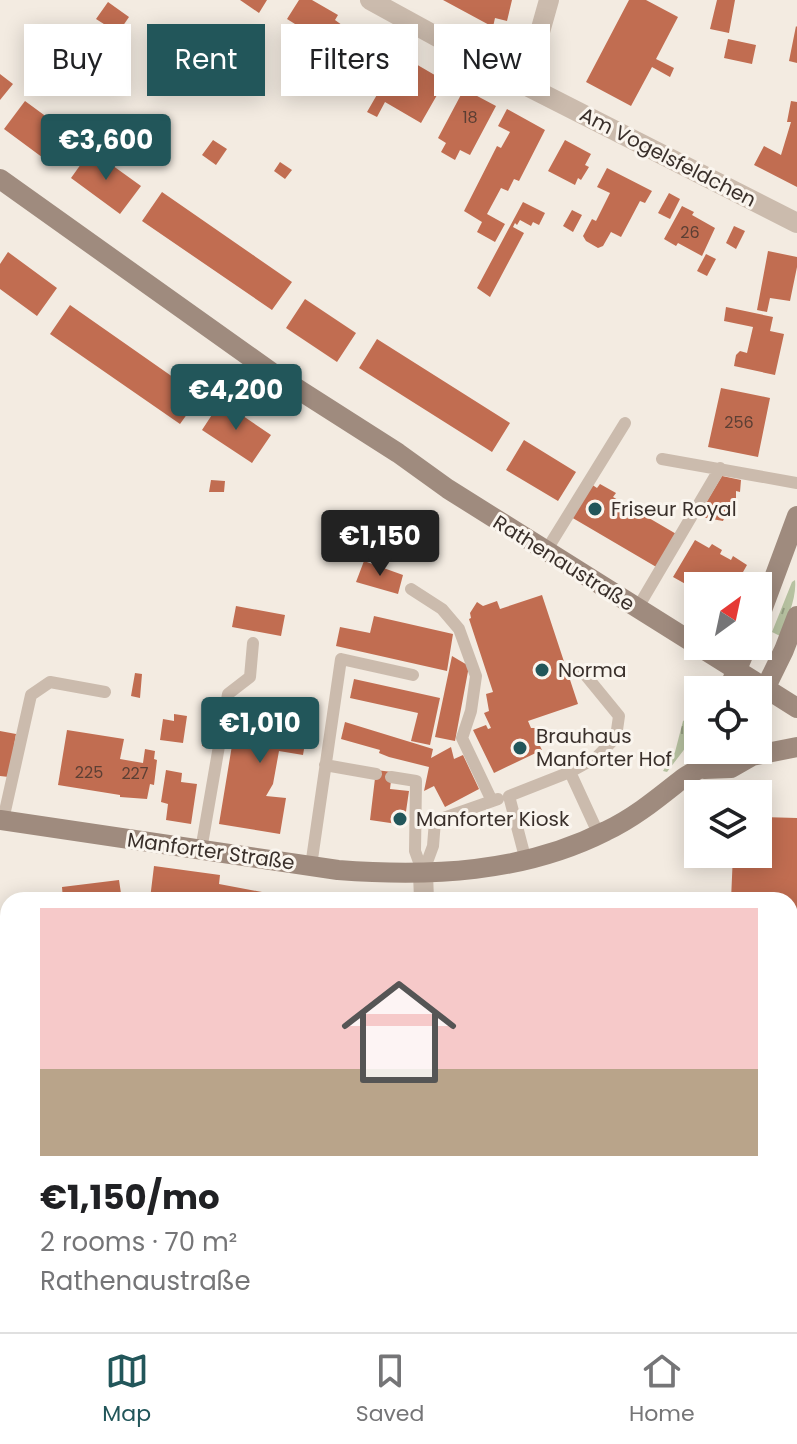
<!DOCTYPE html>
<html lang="en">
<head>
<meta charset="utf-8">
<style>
  :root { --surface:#fff; --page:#f2f2f2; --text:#202124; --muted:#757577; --line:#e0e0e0; --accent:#22565a }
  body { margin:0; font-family:Poppins,sans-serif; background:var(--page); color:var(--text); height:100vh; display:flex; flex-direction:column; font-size:30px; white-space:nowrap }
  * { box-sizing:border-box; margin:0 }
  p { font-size:26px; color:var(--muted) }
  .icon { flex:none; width:44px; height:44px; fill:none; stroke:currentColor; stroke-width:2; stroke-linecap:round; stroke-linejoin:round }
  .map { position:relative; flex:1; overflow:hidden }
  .drawer { position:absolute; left:0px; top:892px; width:798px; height:440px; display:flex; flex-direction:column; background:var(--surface); border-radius:24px 24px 0 0; box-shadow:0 4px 20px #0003 }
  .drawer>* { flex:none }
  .banner { position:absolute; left:24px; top:24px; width:750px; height:72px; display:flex; gap:16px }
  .needle { width:52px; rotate:33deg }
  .buttons { position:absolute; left:684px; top:572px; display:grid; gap:16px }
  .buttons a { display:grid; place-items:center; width:88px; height:88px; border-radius:0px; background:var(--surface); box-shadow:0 4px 20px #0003; font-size:40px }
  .price { position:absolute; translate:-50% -68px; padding:0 18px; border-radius:8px; background:var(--accent); color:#fff; font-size:26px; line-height:52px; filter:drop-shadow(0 2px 4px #0008) }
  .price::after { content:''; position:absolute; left:50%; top:48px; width:24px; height:18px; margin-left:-12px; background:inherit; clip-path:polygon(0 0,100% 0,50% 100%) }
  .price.current { background:#222; color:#fff }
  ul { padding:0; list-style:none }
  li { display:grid; align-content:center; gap:16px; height:424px; padding:0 40px }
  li+li { border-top:2px solid var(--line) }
  li span { display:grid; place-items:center; height:248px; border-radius:0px; color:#555 }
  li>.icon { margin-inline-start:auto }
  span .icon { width:144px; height:144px; fill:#fffc; stroke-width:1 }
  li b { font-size:34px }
  .pill { padding:0 28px; border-radius:0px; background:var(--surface); box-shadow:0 4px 20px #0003; font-size:28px; line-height:72px }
  .pill.current { background:var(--accent); color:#fff }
  .tab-bar { display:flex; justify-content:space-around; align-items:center; height:112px; border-top:2px solid var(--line); background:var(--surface); font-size:22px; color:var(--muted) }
  .tab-bar a { display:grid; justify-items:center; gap:4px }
  .tab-bar .current { color:var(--accent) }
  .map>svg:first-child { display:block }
  .grass { fill:url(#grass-tufts) }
  .forest { fill:url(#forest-firs) }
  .water { fill:url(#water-rules) }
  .building { fill:#c16d51 }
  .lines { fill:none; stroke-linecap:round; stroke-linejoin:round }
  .lane { stroke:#cbbbad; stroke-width:12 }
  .street { stroke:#cbbbad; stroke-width:20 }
  .secondary { stroke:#9f8b7e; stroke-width:20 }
  .poi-dot { fill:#22565a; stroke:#faf5ee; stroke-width:3 }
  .labels { text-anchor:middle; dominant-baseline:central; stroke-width:6; stroke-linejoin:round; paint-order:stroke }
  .number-label { font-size:16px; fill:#5c3f34 }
  .street-label { font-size:20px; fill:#3a302b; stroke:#faf5ee }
  .poi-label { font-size:20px; fill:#3a302b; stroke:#faf5ee; text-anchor:start }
</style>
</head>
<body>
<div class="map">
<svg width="797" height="1332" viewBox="0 0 797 1332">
  <defs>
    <pattern id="grass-tufts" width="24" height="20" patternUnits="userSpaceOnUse" patternTransform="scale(2)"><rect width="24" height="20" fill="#b7c2a1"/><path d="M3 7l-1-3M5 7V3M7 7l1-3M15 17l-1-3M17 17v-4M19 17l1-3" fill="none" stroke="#969e83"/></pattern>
    <pattern id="forest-firs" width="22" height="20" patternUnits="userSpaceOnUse" patternTransform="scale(2)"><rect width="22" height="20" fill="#b7c2a1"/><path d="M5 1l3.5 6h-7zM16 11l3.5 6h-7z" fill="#969e83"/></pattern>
    <pattern id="water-rules" width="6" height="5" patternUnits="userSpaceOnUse" patternTransform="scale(2)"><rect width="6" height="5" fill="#81adaf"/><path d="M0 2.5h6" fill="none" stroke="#6b8d8f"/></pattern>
  </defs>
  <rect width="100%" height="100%" fill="#f3ebe1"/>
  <path class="grass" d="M795 580C797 597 787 620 780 636L772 632 792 582Z
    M698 713 696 734 667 772 663 771 675 752 683 721Z"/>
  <path class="forest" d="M797 1282V1332H751L758 1324H790V1290Z"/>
  <path class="water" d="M568 1324H652L648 1332H568Z"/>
  <path class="building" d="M240 0H267L259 13Z
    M299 0H312L338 15 335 20 353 33 374 45 376 40 388 47 371 75 339 56 343 48 334 42 323 61 313 55 319 44 301 33 303 29 287 19Z
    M443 0H512L507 21 495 18 493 27Z
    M629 0H646L678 17 656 59 674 68 670 77 652 67 631 106 586 82Z
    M717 0H735L729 33 710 29Z
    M108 2 129 17 118 33 96 19Z
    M796 26 797 27V63L789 61Z
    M174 37 183 43 176 53 167 46Z
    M728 39 756 45 752 64 724 58Z
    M409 60 445 81 421 123 385 102 377 117 367 112 390 72 399 77Z
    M0 74 13 84 0 100Z
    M464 89 496 106 470 155 460 150 455 160 441 152 446 143 438 138Z
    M25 101 74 137 54 166 4 129Z
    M791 101 797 102V187L754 165 764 146 781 155 791 122H787Z
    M507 109 545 130 519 181 514 179 508 191 501 188 487 214 505 224 495 242 477 232 482 222 464 211 497 146 501 148 510 132 498 126Z
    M213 140 227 149 216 165 202 155Z
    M565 140 591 154 585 165 589 167 581 180 578 178 575 185 548 171Z
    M91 150 141 186 120 214 71 178Z
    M280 162 292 170 285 179 274 171Z
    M607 168 652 191 645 203 640 201 621 237 611 232 603 246 598 248 586 241 583 236 592 219 596 221 610 193 597 187Z
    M162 192 292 282 272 310 142 221Z
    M669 193 680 199 670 219 658 213Z
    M523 202 545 213 539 225 533 222 531 226 520 220 517 225 515 223 513 227 524 233 490 297 477 288Z
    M682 206 694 212 692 215 715 228 702 256 678 243 676 246 664 239Z
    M572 210 582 215 573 232 563 226Z
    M734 226 745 231 736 249 726 243Z
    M768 251 797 257V267L790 301 770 298 767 312 757 310Z
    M8 252 57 288 37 316 0 289V264Z
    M706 254 716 259 707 276 697 271Z
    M305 299 356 333 337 362 286 328Z
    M70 305 200 396 180 424 50 334Z
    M726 307 773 317 770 331 784 334 775 375 734 366 736 355 740 351 747 353 753 327 724 321Z
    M377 339 510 423 492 452 359 368Z
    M721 388 770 398 758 457 708 447Z
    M221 401 271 435 252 463 202 430Z
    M524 440 576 472 558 501 506 470Z
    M722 476 741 480 740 492 736 491V502H731L723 521 701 517 704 506Z
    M211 480 225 481 224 492H209Z
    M591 484 597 488 600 484 616 493 613 497 678 535 658 568 571 517Z
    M695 540 709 548 712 544 722 550 720 554 731 560 733 556 747 565 735 586H698V591L673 577Z
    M364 561 403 575 398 594 356 582Z
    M542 595 578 704 528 721 531 728H536L539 734 536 738 542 750 494 773 473 730 486 725 488 729 491 728 484 713 489 711 486 694 493 692 469 619 471 618 470 613 477 602 483 606 497 601 500 609Z
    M236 606 285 615 281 636 232 627Z
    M374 616 453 634 447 671 336 646 340 627 370 633Z
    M452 656 469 666 455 741 435 737Z
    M135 673 142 674 140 698 131 696Z
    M354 679 440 698 430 745 411 741 418 713 350 698Z
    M239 703 310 713 303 755 279 751 273 784 266 796 286 798 280 834 219 824Z
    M174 714 187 716 183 743 160 740 163 719 174 721Z
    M206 720 219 721 214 749 202 746Z
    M345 722 433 749 431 758 451 747 454 759 463 755 479 789 445 807 434 786 424 791 429 767 389 757 379 753 380 750 341 739Z
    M67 730 124 739 120 759 143 763 145 749 155 751 154 759 157 760 154 785 150 784 147 799 120 797V795L58 785Z
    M0 731 16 734 9 777 0 776Z
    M166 770 182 773 181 782 197 784 191 824 166 820 168 804 161 802Z
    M376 770 392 772 390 789 409 791 404 825 370 820Z
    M758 817 797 818V951L790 950V900H731L733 854H758Z
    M154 866 220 875 219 884 305 900 150 899Z
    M119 880 122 900H63L62 887Z
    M6 983H8V1040L0 1039Z
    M0 1096 8 1097V1130L0 1128Z
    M0 1156 8 1157V1194L0 1193Z
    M87 1324H123L120 1332H84Z
    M316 1324 358 1325 370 1324 369 1332H317Z"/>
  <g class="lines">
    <path class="lane" d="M662 459 797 483
      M546 551 625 423
      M411 589 442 609 459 629 476 676 471 711 462 738 492 801
      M637 609 720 468
      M325 765 376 774
      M570 772 597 757 616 737 619 716 583 672
      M391 777 416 781 415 851 423 873
      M3 820 31 695 50 682 105 692
      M201 850 228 694 250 677 253 643
      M526 861 509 796 570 772 599 835
      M311 866 341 659 413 675
      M423 873 433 846 435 821 498 799
      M790 981 797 982
      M790 1202 797 1201"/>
    <path class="street" d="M370 0 525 85 797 223
      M525 85 549 0
      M423 873 424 900
      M407 1332 408 1324"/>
    <path class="secondary" d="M0 179 271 372 398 453 448 489 797 708
      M758 621 797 516
      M728 690 747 646
      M758 703 784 650 797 616
      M704 769 731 768 752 756 797 747
      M0 820 338 870C430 877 523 873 606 831 634 818 658 798 682 779 697 768 714 764 727 750"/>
  </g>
  <g class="poi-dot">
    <circle cx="595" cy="509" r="8"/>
    <circle cx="542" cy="670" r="8"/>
    <circle cx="520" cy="748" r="8"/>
    <circle cx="400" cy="819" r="8"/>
  </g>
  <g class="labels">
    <g class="number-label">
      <text x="470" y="117">18</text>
      <text x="690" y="232">26</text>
      <text x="739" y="422">256</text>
      <text x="89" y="772">225</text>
      <text x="135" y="773">227</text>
    </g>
    <g class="street-label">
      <text transform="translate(668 157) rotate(27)">Am Vogelsfeldchen</text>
      <text transform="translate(564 563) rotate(32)">Rathenaustraße</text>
      <text transform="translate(211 851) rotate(8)">Manforter Straße</text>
    </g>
    <g class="poi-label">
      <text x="611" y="509">Friseur Royal</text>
      <text x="558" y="670">Norma</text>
      <text x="536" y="736">Brauhaus<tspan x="536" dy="23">Manforter Hof</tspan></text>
      <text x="416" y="819">Manforter Kiosk</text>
    </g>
  </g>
</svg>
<div class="buttons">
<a><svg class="needle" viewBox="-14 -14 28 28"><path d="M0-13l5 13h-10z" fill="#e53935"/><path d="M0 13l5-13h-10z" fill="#757577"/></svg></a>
<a><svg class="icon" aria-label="locate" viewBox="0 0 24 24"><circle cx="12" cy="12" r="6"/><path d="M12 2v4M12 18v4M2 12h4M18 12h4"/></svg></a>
<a><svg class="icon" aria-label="layers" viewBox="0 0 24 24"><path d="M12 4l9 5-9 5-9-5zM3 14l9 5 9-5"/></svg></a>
</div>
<b class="price" style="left:106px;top:182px">€3,600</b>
<b class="price" style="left:236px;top:432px">€4,200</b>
<b class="price current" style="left:380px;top:578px">€1,150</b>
<b class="price" style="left:260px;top:765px">€1,010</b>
<div class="banner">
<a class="pill">Buy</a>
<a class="pill current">Rent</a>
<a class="pill">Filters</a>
<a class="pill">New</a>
</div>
<section class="drawer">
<ul>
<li><span style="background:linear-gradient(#f6c9c9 65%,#b9a48a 0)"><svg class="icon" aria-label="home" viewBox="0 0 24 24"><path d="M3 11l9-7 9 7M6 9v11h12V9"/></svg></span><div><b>€1,150/mo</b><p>2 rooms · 70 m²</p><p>Rathenaustraße</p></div></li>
</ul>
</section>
</div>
<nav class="tab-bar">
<a class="current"><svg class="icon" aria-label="map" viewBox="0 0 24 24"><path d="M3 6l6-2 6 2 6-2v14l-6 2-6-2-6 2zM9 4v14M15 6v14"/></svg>Map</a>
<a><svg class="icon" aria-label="saved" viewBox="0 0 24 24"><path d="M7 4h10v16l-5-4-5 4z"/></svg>Saved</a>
<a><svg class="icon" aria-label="home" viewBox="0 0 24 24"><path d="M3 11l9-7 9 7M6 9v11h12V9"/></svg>Home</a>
</nav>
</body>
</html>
